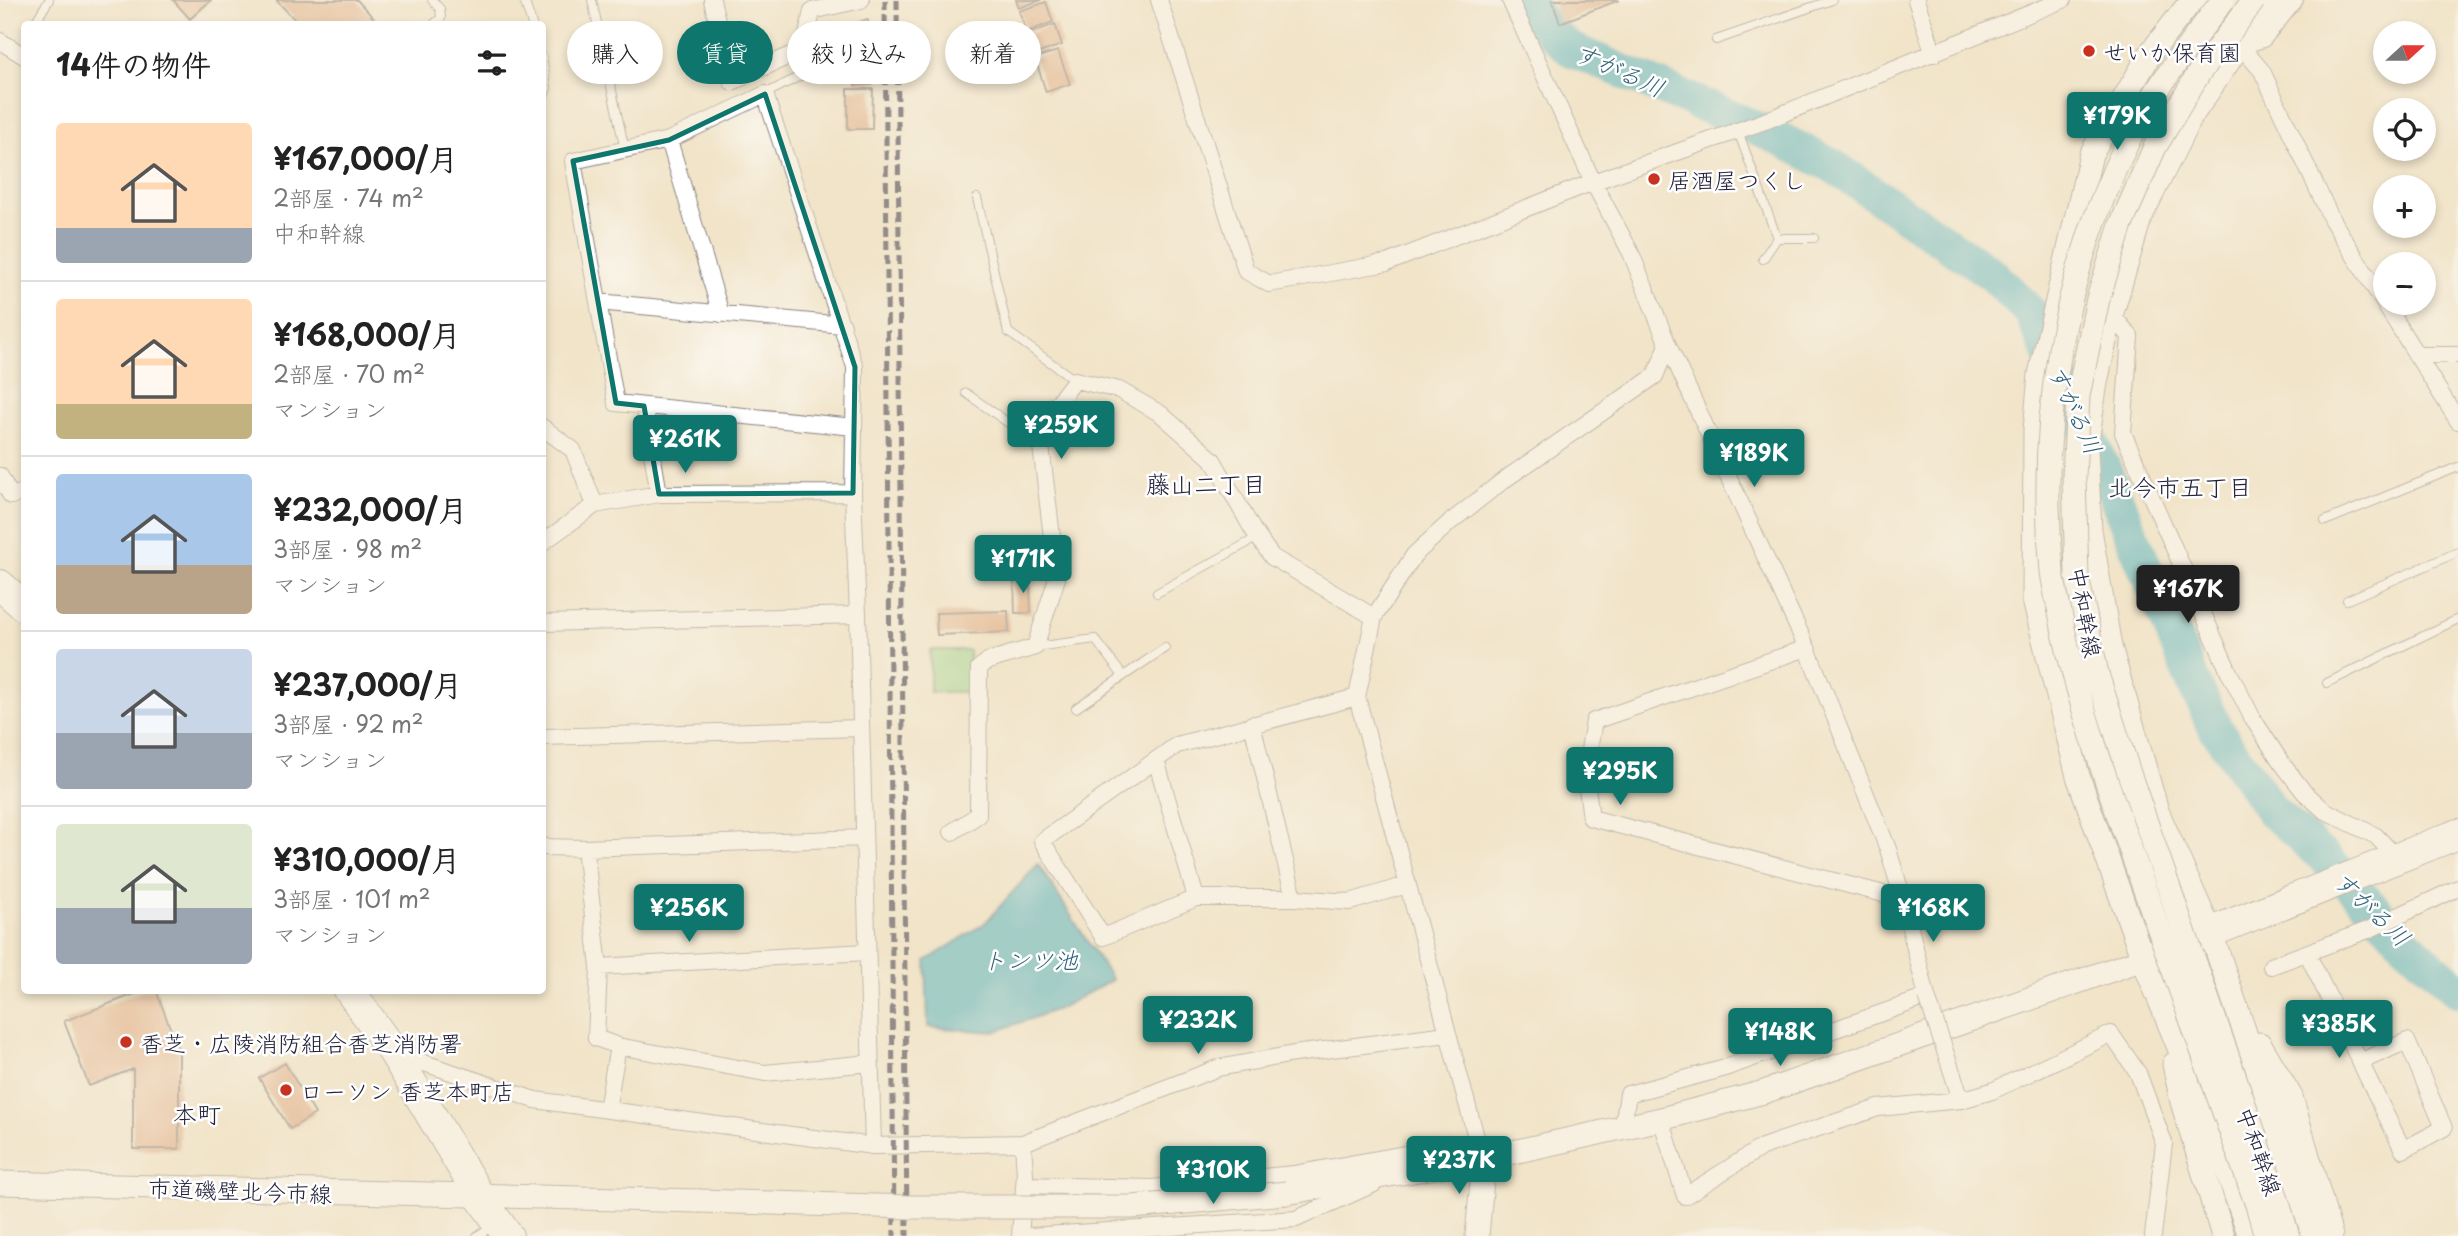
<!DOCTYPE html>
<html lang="ja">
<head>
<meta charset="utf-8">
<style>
  :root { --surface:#fff; --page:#f2f2f2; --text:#222; --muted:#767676; --line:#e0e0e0; --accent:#0f766e }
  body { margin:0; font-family:"Playpen Sans","Klee One",sans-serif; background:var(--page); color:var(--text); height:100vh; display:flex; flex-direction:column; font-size:26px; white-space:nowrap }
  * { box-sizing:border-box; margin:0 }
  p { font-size:23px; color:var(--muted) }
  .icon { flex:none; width:38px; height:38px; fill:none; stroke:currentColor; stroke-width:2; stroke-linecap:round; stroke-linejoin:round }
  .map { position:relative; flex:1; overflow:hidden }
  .side { position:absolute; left:21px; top:21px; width:525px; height:973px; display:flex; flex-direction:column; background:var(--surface); border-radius:7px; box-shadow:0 4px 10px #0003 }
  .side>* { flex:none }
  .guide { position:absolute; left:567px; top:21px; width:665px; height:63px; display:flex; gap:14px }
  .needle { width:46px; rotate:69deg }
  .fabs { position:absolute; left:2373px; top:21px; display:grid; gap:14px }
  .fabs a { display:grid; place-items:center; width:63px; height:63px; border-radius:50%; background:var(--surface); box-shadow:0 4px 10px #0003; font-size:35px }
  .price { position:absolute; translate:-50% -60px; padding:0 16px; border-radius:7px; background:var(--accent); color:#fff; font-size:23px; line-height:46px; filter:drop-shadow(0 2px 4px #0008) }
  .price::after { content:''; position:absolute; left:50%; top:42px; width:21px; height:16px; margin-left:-10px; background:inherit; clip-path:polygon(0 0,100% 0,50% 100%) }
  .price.current { background:#222; color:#fff }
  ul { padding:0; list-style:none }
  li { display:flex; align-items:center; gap:21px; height:175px; padding:0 35px }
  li+li { border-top:2px solid var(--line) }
  li span { display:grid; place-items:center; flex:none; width:196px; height:140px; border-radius:7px; color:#555 }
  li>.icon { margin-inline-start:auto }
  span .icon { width:84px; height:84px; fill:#fffc; stroke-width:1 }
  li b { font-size:30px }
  h2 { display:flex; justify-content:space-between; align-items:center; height:84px; padding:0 35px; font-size:30px }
  .tag { padding:0 24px; border-radius:32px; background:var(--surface); box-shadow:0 4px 10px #0003; font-size:24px; line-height:63px }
  .tag.current { background:var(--accent); color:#fff }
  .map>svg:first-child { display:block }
  .green { fill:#94d389; stroke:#5b7a62; stroke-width:2 }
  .water { fill:#46b1c4; stroke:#346a80; stroke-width:2 }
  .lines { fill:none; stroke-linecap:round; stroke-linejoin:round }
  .river { stroke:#46b1c4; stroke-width:35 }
  .building { fill:#dd9f74 }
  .lane-casing { stroke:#8a8382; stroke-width:10 }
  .street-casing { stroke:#8a8382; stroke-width:18 }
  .secondary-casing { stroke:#8a8382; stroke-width:25 }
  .highway-casing { stroke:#8a8382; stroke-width:32 }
  .lane { stroke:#fff; stroke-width:8 }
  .street { stroke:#fff; stroke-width:16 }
  .secondary { stroke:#fff; stroke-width:23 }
  .highway { stroke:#fff; stroke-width:30 }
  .rail { stroke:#22223b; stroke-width:5; stroke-dasharray:10 5; stroke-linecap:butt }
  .street-bridge-casing { stroke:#8a8382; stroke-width:18; stroke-linecap:butt }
  .secondary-bridge-casing { stroke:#8a8382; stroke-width:25; stroke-linecap:butt }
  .street-bridge { stroke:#fff; stroke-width:16 }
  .secondary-bridge { stroke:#fff; stroke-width:23 }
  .marked { fill:none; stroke:#0f766e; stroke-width:5; stroke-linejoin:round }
  .poi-dot { fill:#c8321e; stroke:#fff; stroke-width:2.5 }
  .labels { text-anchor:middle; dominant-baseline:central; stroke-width:5; stroke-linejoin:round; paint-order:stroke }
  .poi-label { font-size:23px; fill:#22223b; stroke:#fff; text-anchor:start }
  .street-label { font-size:23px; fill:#22223b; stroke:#fff }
  .water-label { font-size:24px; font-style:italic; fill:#326279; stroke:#fff }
  .neighbourhood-label { font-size:24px; fill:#22223b; stroke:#fff }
</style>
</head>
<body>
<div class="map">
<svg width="2458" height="1236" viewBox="0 0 2458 1236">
  <rect width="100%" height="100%" fill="#fff"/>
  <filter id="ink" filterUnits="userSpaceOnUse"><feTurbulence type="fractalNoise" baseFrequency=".0143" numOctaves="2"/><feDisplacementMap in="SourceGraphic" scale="14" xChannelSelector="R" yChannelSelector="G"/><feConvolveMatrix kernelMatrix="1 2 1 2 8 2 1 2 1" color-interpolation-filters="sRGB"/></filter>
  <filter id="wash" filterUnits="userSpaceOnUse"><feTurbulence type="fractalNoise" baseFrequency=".00686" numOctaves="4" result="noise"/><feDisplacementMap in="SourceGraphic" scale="28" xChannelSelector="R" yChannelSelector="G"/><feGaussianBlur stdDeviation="1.57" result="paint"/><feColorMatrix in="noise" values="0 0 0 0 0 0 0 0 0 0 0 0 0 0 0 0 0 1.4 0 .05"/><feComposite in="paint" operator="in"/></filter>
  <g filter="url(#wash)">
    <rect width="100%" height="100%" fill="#f1e4c9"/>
    <path class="green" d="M930 650H969V692H930Z"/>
    <path class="water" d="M1038 864 1112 980 1060 1008 994 1032 928 1027 926 961 985 923Z"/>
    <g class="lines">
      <path class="river" d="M1529 0C1537 22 1553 34 1570 49L1766 132 1833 166 1992 274 2031 313 2104 469 2193 682 2216 729 2272 811 2326 859 2405 942 2458 990"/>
    </g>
    <g id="blocks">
      <path class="building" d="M173 0H211L190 19Z
        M276 0H357L379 24H299Z
        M1016 0H1041L1019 8Z
        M1552 0H1619L1560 23Z
        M1046 2 1053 22 1027 32 1019 11Z
        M867 19 875 38 855 46 848 27Z
        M841 23 850 47 827 55 818 32Z
        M1055 24 1062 45 1036 54 1028 34Z
        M866 46 872 64 839 76 832 59Z
        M1058 51 1070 84 1046 92 1035 58Z
        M855 73H872V85H855Z
        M848 89H873L872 129H848Z
        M1030 577 1031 613H1015L1014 578Z
        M1008 611 1009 632 937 635 936 613Z
        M145 990H156L179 1052V1149H133V1069L89 1086 64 1021Z
        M285 1063 315 1114 290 1129 259 1078Z"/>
    </g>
  </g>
  <g filter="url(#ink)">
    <use href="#blocks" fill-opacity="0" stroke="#8a8382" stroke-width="2"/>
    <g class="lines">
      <g class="lane-casing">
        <path id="lane" d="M432 0 440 9 441 18 434 24
          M524 0 532 24
          M592 0 625 150
          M34 24 49 0
          M1716 40 1832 0
          M542 56 547 88 542 101
          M765 94 814 69 827 75
          M1738 131 1777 238H1814
          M977 198 1008 332 1075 380
          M1763 259 1777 238
          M966 393 1041 446
          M2325 521 2458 467
          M1157 593 1258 537
          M2347 600 2458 552
          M1035 647 1095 639 1123 676
          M2327 683 2458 619
          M1076 708 1165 648
          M477 1236 492 1226"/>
      </g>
      <g class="street-casing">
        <path id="street" d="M712 0 732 82 804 49 812 11 861 0
          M1159 0 1246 271 1269 284 1387 263 1593 182 1765 121 2063 0
          M1510 0 1593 182 1631 253 1668 345 1807 648 1888 849 1903 899 1927 997 1722 1069 1628 1094 1623 1126
          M1916 0 1934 54
          M2201 0 2262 71 2332 220 2458 421
          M0 41 24 56
          M2239 46 2263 39 2295 0
          M669 140 721 314
          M598 302 843 325
          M2111 314 2130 336 2123 433 2229 672 2253 719 2281 762 2304 792 2324 810 2376 836 2397 858
          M2416 355H2458
          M644 406 659 494
          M542 427 573 450 595 505
          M0 476 11 496 24 492
          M542 543 595 505 659 494 853 493
          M542 623 858 615
          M1807 648 1594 721 1585 773 1591 818 1903 899
          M1357 697 1177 745 1042 841 1103 937 1196 898H1294L1350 902 1407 885
          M1252 724 1294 898
          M542 737 861 728
          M1156 760 1196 898
          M952 832 978 815 979 668 988 661 1035 647 1057 578 1041 446 1050 413 1075 380 1119 390 1161 414 1213 460 1253 530 1272 557 1374 617
          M542 847 585 848 864 838
          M585 848 599 967 867 952
          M2307 953 2403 1150 2444 1128 2407 1041 2360 1062
          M2271 966 2368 930 2458 888
          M599 967 596 1038 618 1046 765 1073 870 1063
          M397 1054 535 1100 873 1146 858 615 853 493 855 367 765 94 669 140 573 161 616 403 854 427
          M1954 1078 1961 1100 1992 1091 2111 1034 2138 1073 2164 1143 2153 1236
          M607 1110 618 1046
          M1661 1119 1685 1196 1762 1147 1878 1108 1961 1100
          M873 1146 1023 1143
          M1482 1159 1357 697 1374 617 1414 555 1449 523 1504 480 1655 376 1668 345
          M1024 1185 1152 1188 1294 1174 1405 1154 1445 1162
          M1020 1236 1025 1175 1023 1143 1218 1068 1294 1054 1447 1034
          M1030 1236 1296 1219 1374 1184"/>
      </g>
      <g class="secondary-casing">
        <path id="secondary" d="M2192 0 2152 51 2091 154 2040 374 2035 431 2034 600 2078 776 2143 959 2216 1139 2250 1236
          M2275 0 2239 46 2190 118 2140 218 2110 319 2096 382 2086 449 2090 530 2110 647 2157 811 2211 933 2314 1236
          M2260 1044 2291 1097 2331 1236
          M2174 1064 2182 1102 2223 1236
          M0 1183 698 1201
          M1286 1193 1482 1159 1661 1119 1764 1092 2143 959
          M1477 1236 1482 1180V1159"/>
      </g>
      <g class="highway-casing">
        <path id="highway" d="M0 585 24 606
          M2143 959 2458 834
          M349 990 394 1053 480 1197 508 1236"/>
      </g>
      <use href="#lane" class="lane"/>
      <use href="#street" class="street"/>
      <use href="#secondary" class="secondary"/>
      <use href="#highway" class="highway"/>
      <path class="rail" d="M885 0 894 1236
        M897 0 907 1236"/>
      <g class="street-bridge-casing">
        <path id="street-bridge" d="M1927 997 1954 1078"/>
      </g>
      <g class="secondary-bridge-casing">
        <path id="secondary-bridge" d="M2223 0C2190 44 2154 89 2129 139 2063 272 2037 423 2052 571 2054 590 2060 609 2063 628 2082 719 2115 805 2146 893 2183 998 2221 1103 2258 1208L2266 1236
          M2254 0 2199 73 2155 147 2121 225 2098 299 2078 396 2074 477 2077 576 2097 674 2129 773 2276 1196 2288 1236
          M698 1201 911 1207H1132L1286 1193"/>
      </g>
      <use href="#street-bridge" class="street-bridge"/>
      <use href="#secondary-bridge" class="secondary-bridge"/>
    </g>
  </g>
  <path d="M0 0H2458V1236H0ZM765 94 855 367 853 493 659 494 644 406 616 403 573 161 669 140Z" fill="#f1e4c9" fill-opacity=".55" fill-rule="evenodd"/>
  <path class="marked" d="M765 94 855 367 853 493 659 494 644 406 616 403 573 161 669 140Z"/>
  <g class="poi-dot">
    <circle cx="2089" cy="51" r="7"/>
    <circle cx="1654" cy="179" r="7"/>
    <circle cx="126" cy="1042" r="7"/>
    <circle cx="286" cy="1090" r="7"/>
  </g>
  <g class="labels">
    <g class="poi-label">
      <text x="2103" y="51">せいか保育園</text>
      <text x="1668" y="179">居酒屋つくし</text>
      <text x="140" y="1042">香芝・広陵消防組合香芝消防署</text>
      <text x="300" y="1090">ローソン 香芝本町店</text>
    </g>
    <g class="street-label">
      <text transform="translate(2086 612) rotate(80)">中和幹線</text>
      <text transform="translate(2260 1151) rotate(71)">中和幹線</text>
      <text transform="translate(240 1190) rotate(2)">市道磯壁北今市線</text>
    </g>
    <g class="water-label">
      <text transform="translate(1620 69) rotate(24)">すがる川</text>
      <text transform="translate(2076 409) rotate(65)">すがる川</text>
      <text transform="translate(2373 908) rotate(44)">すがる川</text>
      <text x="1030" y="959">トンツ池</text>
    </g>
    <g class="neighbourhood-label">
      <text x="1206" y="483">藤山二丁目</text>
      <text x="2180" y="486">北今市五丁目</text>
      <text x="197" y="1113">本町</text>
    </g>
  </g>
</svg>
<div class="fabs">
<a><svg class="needle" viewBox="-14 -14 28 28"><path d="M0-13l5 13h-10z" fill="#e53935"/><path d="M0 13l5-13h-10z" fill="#767676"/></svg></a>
<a><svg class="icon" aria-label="locate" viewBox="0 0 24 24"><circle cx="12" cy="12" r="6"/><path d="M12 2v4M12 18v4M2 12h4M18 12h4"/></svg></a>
<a>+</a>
<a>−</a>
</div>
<b class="price" style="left:2117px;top:152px">¥179K</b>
<b class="price" style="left:1061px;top:461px">¥259K</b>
<b class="price" style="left:685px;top:475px">¥261K</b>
<b class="price" style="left:1754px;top:489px">¥189K</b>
<b class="price" style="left:1023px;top:595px">¥171K</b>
<b class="price current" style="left:2188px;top:625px">¥167K</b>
<b class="price" style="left:1620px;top:807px">¥295K</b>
<b class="price" style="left:689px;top:944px">¥256K</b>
<b class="price" style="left:1933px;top:944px">¥168K</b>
<b class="price" style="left:1198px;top:1056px">¥232K</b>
<b class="price" style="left:2339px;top:1060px">¥385K</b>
<b class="price" style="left:1780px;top:1068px">¥148K</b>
<b class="price" style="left:1459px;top:1196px">¥237K</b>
<b class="price" style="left:1213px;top:1206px">¥310K</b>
<div class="guide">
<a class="tag">購入</a>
<a class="tag current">賃貸</a>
<a class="tag">絞り込み</a>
<a class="tag">新着</a>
</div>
<section class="side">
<h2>14件の物件<svg class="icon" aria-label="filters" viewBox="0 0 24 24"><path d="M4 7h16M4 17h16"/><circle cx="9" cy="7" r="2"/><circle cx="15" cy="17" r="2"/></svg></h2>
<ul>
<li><span style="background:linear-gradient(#ffd9b3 75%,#9aa5b1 0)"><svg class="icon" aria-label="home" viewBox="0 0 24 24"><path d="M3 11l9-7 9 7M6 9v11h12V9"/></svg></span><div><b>¥167,000/月</b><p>2部屋 · 74 m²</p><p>中和幹線</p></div></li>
<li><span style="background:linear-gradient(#ffd9b3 75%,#c2b280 0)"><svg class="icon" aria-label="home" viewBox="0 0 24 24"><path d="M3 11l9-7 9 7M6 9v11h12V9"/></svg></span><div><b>¥168,000/月</b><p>2部屋 · 70 m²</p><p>マンション</p></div></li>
<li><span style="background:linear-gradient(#a9c7e8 65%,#b9a48a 0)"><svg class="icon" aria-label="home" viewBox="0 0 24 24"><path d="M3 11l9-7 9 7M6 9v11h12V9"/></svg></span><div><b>¥232,000/月</b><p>3部屋 · 98 m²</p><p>マンション</p></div></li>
<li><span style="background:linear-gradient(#c9d6e8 60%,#9aa5b1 0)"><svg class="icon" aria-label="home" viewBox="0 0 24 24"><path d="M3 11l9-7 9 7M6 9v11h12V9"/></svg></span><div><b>¥237,000/月</b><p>3部屋 · 92 m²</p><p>マンション</p></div></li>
<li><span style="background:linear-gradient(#dfe7d0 60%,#9aa5b1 0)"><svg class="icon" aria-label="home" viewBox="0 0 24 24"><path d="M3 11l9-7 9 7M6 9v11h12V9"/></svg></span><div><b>¥310,000/月</b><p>3部屋 · 101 m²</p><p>マンション</p></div></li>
</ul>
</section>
</div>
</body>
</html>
